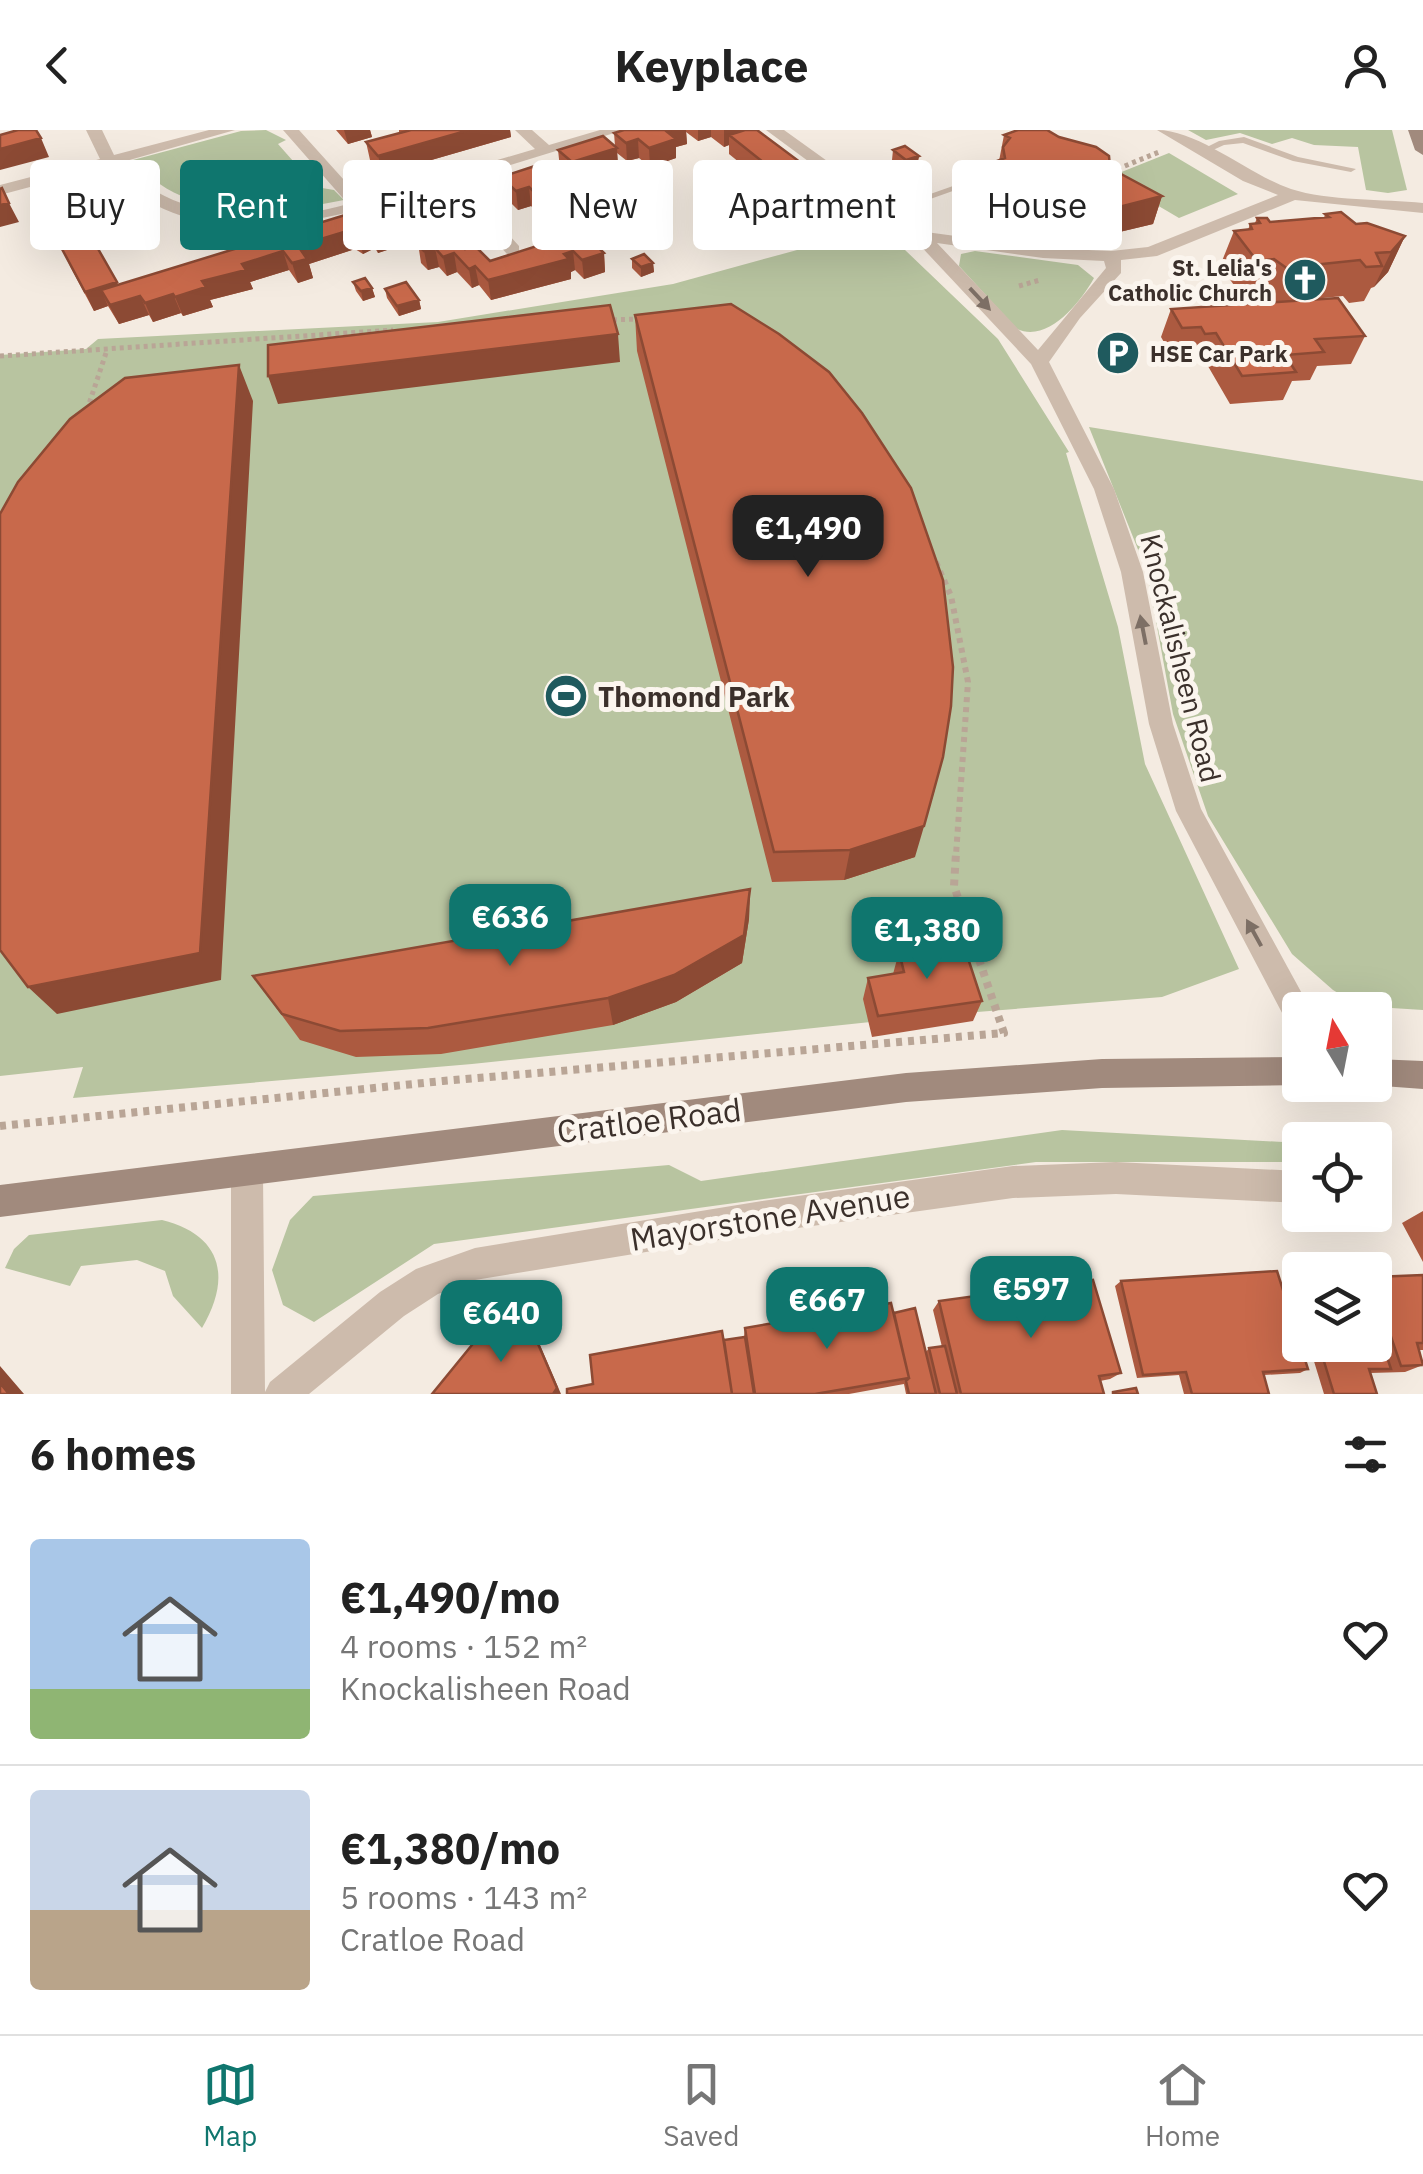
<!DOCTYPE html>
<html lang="en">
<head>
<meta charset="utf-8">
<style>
  :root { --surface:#fff; --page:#f2f2f2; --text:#222; --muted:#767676; --line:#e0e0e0; --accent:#0f766e }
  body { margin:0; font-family:"IBM Plex Sans",sans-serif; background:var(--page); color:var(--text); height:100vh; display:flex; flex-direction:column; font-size:38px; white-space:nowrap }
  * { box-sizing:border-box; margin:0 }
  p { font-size:32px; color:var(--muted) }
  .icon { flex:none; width:55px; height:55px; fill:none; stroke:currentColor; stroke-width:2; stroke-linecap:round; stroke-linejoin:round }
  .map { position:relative; height:1264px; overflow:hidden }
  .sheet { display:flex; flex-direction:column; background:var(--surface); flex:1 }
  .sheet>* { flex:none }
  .hud { position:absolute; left:30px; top:30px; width:1365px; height:90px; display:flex; gap:20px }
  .needle { width:65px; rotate:350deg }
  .buttons { position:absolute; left:1282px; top:862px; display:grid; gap:20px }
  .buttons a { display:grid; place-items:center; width:110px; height:110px; border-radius:10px; background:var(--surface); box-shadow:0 10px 40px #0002; font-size:50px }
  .price { position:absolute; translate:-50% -85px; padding:0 22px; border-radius:20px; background:var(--accent); color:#fff; font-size:32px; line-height:65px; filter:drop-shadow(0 2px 5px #0008) }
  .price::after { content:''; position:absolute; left:50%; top:60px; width:30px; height:22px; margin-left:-15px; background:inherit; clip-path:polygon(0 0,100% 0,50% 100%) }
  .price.active { background:#222; color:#fff }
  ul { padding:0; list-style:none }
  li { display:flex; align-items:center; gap:30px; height:250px; padding:0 30px }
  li+li { border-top:2px solid var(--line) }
  li span { display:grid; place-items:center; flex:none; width:280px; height:200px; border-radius:10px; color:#555 }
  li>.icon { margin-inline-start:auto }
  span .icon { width:120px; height:120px; fill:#fffc; stroke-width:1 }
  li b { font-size:42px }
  h2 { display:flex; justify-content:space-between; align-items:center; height:120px; padding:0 30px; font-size:42px }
  .chip { padding:0 35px; border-radius:10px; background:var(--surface); box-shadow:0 10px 40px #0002; font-size:35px; line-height:90px }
  .chip.active { background:var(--accent); color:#fff }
  header { display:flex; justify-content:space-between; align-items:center; height:130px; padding:0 30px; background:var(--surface); font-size:45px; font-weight:700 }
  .tab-bar { display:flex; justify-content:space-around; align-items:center; height:140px; border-top:2px solid var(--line); background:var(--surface); font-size:28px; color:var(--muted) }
  .tab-bar a { display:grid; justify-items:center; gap:5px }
  .tab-bar .active { color:var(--accent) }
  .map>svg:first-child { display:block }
  .green { fill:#b8c4a0 }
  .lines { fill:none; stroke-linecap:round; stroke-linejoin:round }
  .path-far2 { stroke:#b9a596; stroke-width:5; stroke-dasharray:4 4; stroke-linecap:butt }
  .path-far1 { stroke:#b9a596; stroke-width:6; stroke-dasharray:5 5; stroke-linecap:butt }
  .path { stroke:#b9a596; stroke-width:8; stroke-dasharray:6 6; stroke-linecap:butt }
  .service { fill:#cdbbac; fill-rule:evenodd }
  .minor { fill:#cdbbac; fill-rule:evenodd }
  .secondary { fill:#a18a7d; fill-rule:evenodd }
  .wall { fill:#ac5a40 }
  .shaded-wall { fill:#8c4a34 }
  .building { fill:#c8694b; stroke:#8c4a34; stroke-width:2.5 }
  .oneway { fill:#7d6f65 }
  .labels { text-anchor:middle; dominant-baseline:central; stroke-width:10; stroke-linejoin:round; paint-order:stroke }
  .far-poi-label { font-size:22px; font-weight:bold; fill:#3b302b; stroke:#fbf5ee; text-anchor:end }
  .street-label { font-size:28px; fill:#3b302b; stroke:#fbf5ee }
  .poi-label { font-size:28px; font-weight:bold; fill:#3b302b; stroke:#fbf5ee; text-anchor:start }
  .near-street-label { font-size:32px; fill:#3b302b; stroke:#fbf5ee }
</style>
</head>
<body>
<header><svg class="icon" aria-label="back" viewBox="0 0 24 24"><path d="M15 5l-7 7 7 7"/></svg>Keyplace<svg class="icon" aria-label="person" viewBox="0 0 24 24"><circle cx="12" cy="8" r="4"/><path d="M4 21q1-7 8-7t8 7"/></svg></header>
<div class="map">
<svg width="1423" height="1264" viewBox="0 0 1423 1264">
  <rect width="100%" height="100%" fill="#f4ebe1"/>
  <path class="green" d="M266 0 286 10 278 14 316 57 334 60 344 70C271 85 186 92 133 30L241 1Z
    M1188 0H1392L1407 60 1388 63 1366 60 1358 17 1314 15 1292 8 1272 14 1240 3 1206 10Z
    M1169 23 1238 64 1179 88 1128 58 1114 45Z
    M881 97 998 209 1069 322 1066 323 1118 497 1145 634 1239 839 1162 867 927 886 472 934 73 968 83 937 0 946V225L86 219 98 209 438 192 673 154Z
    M975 121 1078 135 1094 148C1080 173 1048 213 1017 199L959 136 961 124Z
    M1089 297 1423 351V880L1360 876 1333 860 1292 824 1208 686 1173 584 1147 442Z
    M1062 1000 1300 1013V1032H1036L434 1114 314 1192 283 1175 272 1140 290 1090 313 1066 669 1035 701 1051Z
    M162 1090C222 1105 232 1147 202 1198L173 1166 165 1141 137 1130 81 1136 70 1156 5 1138 14 1119 29 1105Z"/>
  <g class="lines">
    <path class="path-far2" d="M1110 42 1159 22
      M1019 156 1040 150
      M605 190 643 189
      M0 226 393 200
      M87 280 107 220"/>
    <path class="path-far1" d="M936 432 951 466 968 552 956 725"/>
    <path class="path" d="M0 996 443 951 1004 903 954 756 956 723"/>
    <path class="service" d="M1244 7 1298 27 1356 39 1351 42 1293 31 1243 13 1224 15 1202 25 1197 22 1219 11Z
      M970 50 978 52 891 83 882 81Z"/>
    <path class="minor" d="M86 0H102L114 25 209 0H235L119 33C177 93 271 96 348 74L283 0H299L362 70 535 19 515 0H532L549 15 600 0H624L459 51 519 116V124H507L445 55C335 88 197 135 105 37L0 65V55L100 29Z
      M766 0H784L926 102 1043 118 1111 121 1148 117 1278 65 1243 51 1157 0C1199 0 1249 45 1291 59 1328 71 1384 69 1423 73V83L1295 70 1157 126 1121 130V143L1080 188 1049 232 1114 359 1143 442 1173 594 1201 679 1311 880H1300V902L1290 898 1176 681 1149 594 1121 442 1094 359 1031 234 915 110ZM937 113 1043 128 1104 131 1106 138 1038 220Z
      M247 1028 258 1033 263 1044 265 1262 270 1252 380 1162 416 1139 475 1118 762 1071 1013 1036 1116 1032 1300 1041V1073L1116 1064 1013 1068 762 1103 475 1150 438 1164 404 1186 309 1264H231V1044L236 1033Z"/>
    <path class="secondary" d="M1408 0H1423V25L1415 20Z
      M1300 927V955L1102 958 906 972 0 1087V1055L906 943 1102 929Z
      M1375 929 1423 931V959L1369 955H1375Z"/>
  </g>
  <path class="wall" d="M336 0H370L372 7 348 14Z
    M399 0H510L511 7 383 44 370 30 366 12 399 3Z
    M624 0H757L857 95 816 110 808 103V98L782 78 783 68 729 24V15L724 17 711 7 698 11 686 2 687 14 676 17V28L650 37 639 28 627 31 617 23 618 36 574 51 560 38 558 20 615 16 614 3Z
    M1004 5 1110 38 1162 66 1153 94 1111 104H1055L995 92 954 73 958 46 999 31Z
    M893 20 919 26 917 36 905 40 892 30Z
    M535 36 590 99 591 111 604 123 605 142 584 149 575 140 571 142V149L491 170 479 155 472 158 457 142 447 146 439 137 428 140 421 133 418 113 401 96 397 77 445 99 465 119 490 131 555 110 552 96 531 76 518 80 504 66 501 47Z
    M46 51 107 94 116 113 98 118 118 155 365 94 396 117 378 123 375 118 363 124 355 119 309 134 313 148 298 153 289 140 250 152 253 159 210 170 213 177 183 186 181 183 153 192 149 185 119 194 108 176 94 181 71 138 62 119 79 114Z
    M1325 84 1356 94 1405 106 1388 142 1374 157 1371 158 1364 171 1349 173 1343 166 1293 171 1365 206 1351 234 1317 236 1310 250 1292 251 1283 270 1230 274 1205 231 1194 232 1190 225 1172 226 1161 207 1171 179 1271 173 1259 165 1242 166 1220 136 1234 101 1248 100 1250 94 1255 93 1257 88 1270 92 1324 88Z
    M632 129 653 133 654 142 641 147 632 138Z
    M353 152 372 158 375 167 363 171 356 161Z
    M385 159 419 170 421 179 399 186 387 168Z
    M635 185 915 727 844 750 772 752 637 221Z
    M750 759 749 789 742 833 676 872 613 895 441 924 356 927 300 910 253 846Z
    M899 822 982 871 973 891 872 907 863 869 868 848 893 844Z
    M1423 1081V1132L1402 1093Z
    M1423 1145V1220H1419L1423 1235 1405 1242 1370 1243 1377 1264H1324L1309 1215H1375V1147Z
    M1121 1151 1308 1239 1300 1243 1264 1245 1269 1264H1184L1179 1245 1137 1248 1115 1156Z
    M1300 1153V1185L1292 1158Z
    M939 1171 1121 1243 1110 1249 1100 1251 1104 1264H906L904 1254 849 1264H567L593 1254 724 1210 744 1207 745 1198 894 1183 926 1222 929 1218 942 1217 933 1180Z"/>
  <path class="shaded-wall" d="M344 0H370L372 7 348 14Z
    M469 0H510L511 7 383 44 378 26Z
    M671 0H686L687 14 676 17V28L650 37 649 18 666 1Z
    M698 0H711V7L698 11Z
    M724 0H748L729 5V15L724 17Z
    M41 8 49 27 0 40V19Z
    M638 9 639 28 627 31 626 13Z
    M617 18 618 36 574 51 572 32Z
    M919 26 917 36 905 40 906 30Z
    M529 57 531 76 518 80 516 61Z
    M1162 66 1153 94 1111 104 1119 77Z
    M9 73 19 92 0 97V75Z
    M859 76 857 95 816 110 818 91Z
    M582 80 583 99 573 83Z
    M442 84 446 103 434 87Z
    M107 94 116 113 83 122 74 103Z
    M64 97 68 106 71 105 75 115 60 119 56 110 52 111 47 102Z
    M370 99 375 118 363 124 358 105Z
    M590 99 592 118 582 102Z
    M350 100 355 119 309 134 313 148 298 153 292 133 298 116Z
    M1405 106 1388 142 1374 157 1391 122Z
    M394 108 396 117 378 123 376 113Z
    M435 118 439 137 428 140 424 121Z
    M283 121 289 140 250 152 253 159 210 170 213 177 183 186 175 167 202 151 242 134Z
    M573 121 575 140 571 142V149L491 170 488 150Z
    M454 123 457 142 447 146 443 127Z
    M604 123 605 142 584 149 582 130Z
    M653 133 654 142 641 147V137Z
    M475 136 479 155 472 158 469 139Z
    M117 152 125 170 140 166 149 185 119 194 101 160 108 176 94 181 85 162Z
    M372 158 375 167 363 171 361 161Z
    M173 164 181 183 153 192 145 173Z
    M419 170 421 179 399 186 397 176Z
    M618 204 620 232 278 274 268 246Z
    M239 235 253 271 221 850 57 884 28 857Z
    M935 659 915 727 844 750 850 720Z
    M750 759 749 789 742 833 676 872 613 895 608 868Z
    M526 1186 531 1194 561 1264H553Z
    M0 1236 24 1264H9L0 1253Z"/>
  <path class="building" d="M18 0H36L41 8 0 19V5Z
    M411 0H469L378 26 366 12Z
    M624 0H671L666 1 676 9 649 18 638 9 626 13 614 3Z
    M745 0H757L859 76 818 91 809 84 814 83 783 59 793 56 729 5Z
    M1018 0H1047L1059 7 1096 17 1109 26 1110 38 1162 66 1119 77 1062 76 1001 64 958 46 1005 28 1003 17 1010 8 1004 5Z
    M603 6 617 18 572 32 558 20Z
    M905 16 919 26 906 30 893 20Z
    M535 36 582 80 573 83 590 99 582 102 604 123 582 130 573 121 564 124 569 129 488 150 475 136 469 139 454 123 443 127 435 118 424 121 417 114 428 110 397 77 426 67 442 84 434 87 465 119 475 116 490 131 568 106 551 90 560 87 529 57 516 61 501 47Z
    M77 42 107 94 74 103 46 51Z
    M2 58 9 73 0 75V59Z
    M355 82 370 99 358 105 350 100 298 116 307 129 292 133 283 121 242 134 246 140 202 151 206 157 175 167 173 164 145 173 140 166 110 175 101 160Z
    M1341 82 1356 94 1367 93 1405 106 1391 122 1376 123 1382 136 1366 137 1360 130 1303 136 1307 140 1292 142 1274 129 1257 131 1234 101 1252 99 1250 94 1260 93 1257 88H1267L1270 92 1329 87 1325 84Z
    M378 90 394 108 376 113 372 109 370 99 365 94Z
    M61 91 64 97 47 102 44 95Z
    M68 100 71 105 55 109 53 104Z
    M93 110 117 152 85 162 62 119Z
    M644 124 653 133 641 137 632 129Z
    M365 148 372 158 361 161 353 152Z
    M406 152 419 170 397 176 385 159Z
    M1338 168 1365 206 1315 209 1324 222 1285 225 1296 242 1242 246 1216 203 1205 204 1201 197 1182 198 1171 179Z
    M731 174 779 204 829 242 862 283 911 358 943 450 953 537 951 576 943 627 924 696 850 720 774 722 635 185Z
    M610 175 618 204 268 246V215Z
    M239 235 200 823 28 857 0 820V384L18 352 70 289 125 248Z
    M750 759 744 805 674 845 608 868 428 898 340 901 282 884 253 846Z
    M963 813 982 871 878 886 868 848 904 842 899 822Z
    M1277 1141 1308 1239 1263 1242 1269 1264H1192L1186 1242 1143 1245 1121 1151Z
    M1423 1145V1213H1417L1423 1235 1401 1236 1375 1160V1147Z
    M1093 1150 1121 1243 1099 1246 1104 1264H961L939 1171Z
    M891 1173 909 1248 815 1264H755L745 1198Z
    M915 1178 936 1264H909L906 1251 909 1248 894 1183Z
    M526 1186 557 1258 553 1264H432L494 1188 513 1204Z
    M1375 1190 1391 1239H1369L1377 1264H1334L1319 1215H1375Z
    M722 1201 732 1264H567V1259L593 1254 590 1225Z
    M745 1207 754 1264H732L724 1210Z
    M945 1216 957 1264H940L929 1218Z
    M0 1253 9 1264H0Z
    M1136 1258 1138 1264H1113V1262Z"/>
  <defs><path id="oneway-solid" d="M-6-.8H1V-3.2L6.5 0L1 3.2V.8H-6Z" transform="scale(2.5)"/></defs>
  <g class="oneway">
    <use href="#oneway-solid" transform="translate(980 169) rotate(47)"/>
    <use href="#oneway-solid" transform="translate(1143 500) rotate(-101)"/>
    <use href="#oneway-solid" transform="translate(1254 803) rotate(-119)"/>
  </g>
  <defs>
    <g id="church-disc" transform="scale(2.25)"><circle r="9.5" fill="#1f5a5e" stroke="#fbf5ee"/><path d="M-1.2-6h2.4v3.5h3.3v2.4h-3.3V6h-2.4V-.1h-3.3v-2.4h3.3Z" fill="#fff"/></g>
    <g id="parking-disc" transform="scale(2.25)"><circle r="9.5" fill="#1f5a5e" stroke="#fbf5ee"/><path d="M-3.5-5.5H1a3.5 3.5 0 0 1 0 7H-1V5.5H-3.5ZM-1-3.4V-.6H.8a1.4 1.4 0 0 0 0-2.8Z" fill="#fff"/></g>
    <g id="stadium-disc" transform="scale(2.25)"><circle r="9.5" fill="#1f5a5e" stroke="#fbf5ee"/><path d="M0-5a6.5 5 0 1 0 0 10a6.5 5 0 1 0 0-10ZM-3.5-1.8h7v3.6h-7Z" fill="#fff"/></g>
  </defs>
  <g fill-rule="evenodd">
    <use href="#church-disc" x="1305" y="150"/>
    <use href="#parking-disc" x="1118" y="223"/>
    <use href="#stadium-disc" x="566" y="566"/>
  </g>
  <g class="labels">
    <g class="far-poi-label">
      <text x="1272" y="137">St. Lelia's<tspan x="1272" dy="25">Catholic Church</tspan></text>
      <text x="1150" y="223" text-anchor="start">HSE Car Park</text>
    </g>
    <g class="street-label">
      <text transform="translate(1181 528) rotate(76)">Knockalisheen Road</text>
    </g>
    <g class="poi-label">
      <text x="598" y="566">Thomond Park</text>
    </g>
    <g class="near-street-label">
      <text transform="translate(649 990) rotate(-7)">Cratloe Road</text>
      <text transform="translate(770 1087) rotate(-9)">Mayorstone Avenue</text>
    </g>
  </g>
</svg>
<div class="buttons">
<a><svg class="needle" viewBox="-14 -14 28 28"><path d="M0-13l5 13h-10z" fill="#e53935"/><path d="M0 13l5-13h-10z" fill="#767676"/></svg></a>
<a><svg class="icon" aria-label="locate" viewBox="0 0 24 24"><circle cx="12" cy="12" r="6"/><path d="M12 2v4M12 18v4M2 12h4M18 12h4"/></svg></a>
<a><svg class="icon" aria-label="layers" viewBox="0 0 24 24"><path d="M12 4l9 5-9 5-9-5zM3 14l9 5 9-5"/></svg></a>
</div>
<b class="price active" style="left:808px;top:450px">€1,490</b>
<b class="price" style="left:510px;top:839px">€636</b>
<b class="price" style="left:927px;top:852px">€1,380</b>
<b class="price" style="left:1031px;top:1211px">€597</b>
<b class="price" style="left:827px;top:1222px">€667</b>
<b class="price" style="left:501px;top:1235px">€640</b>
<div class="hud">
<a class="chip">Buy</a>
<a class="chip active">Rent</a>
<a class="chip">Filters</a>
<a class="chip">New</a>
<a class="chip">Apartment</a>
<a class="chip">House</a>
</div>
</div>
<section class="sheet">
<h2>6 homes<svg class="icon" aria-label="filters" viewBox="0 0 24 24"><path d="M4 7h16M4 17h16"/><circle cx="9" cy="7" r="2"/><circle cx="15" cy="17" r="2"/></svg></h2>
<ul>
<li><span style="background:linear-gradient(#a9c7e8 75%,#8fb573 0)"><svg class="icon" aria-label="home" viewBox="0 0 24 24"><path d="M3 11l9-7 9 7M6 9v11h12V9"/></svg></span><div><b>€1,490/mo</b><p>4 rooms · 152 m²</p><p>Knockalisheen Road</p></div><svg class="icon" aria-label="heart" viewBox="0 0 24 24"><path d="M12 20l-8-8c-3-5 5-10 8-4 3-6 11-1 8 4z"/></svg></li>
<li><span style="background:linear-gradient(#c9d6e8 60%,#b9a48a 0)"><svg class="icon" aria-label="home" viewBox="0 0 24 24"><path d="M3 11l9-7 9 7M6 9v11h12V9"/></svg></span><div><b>€1,380/mo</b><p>5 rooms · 143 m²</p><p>Cratloe Road</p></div><svg class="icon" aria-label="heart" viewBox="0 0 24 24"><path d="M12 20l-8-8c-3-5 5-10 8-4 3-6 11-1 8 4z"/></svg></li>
</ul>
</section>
<nav class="tab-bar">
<a class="active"><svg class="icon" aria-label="map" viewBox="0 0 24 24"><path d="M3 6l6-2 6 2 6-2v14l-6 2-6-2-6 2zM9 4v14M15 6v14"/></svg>Map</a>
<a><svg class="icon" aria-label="saved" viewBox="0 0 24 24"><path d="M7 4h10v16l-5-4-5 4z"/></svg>Saved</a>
<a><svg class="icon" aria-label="home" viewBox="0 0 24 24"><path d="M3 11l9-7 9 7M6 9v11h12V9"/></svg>Home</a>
</nav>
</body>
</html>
